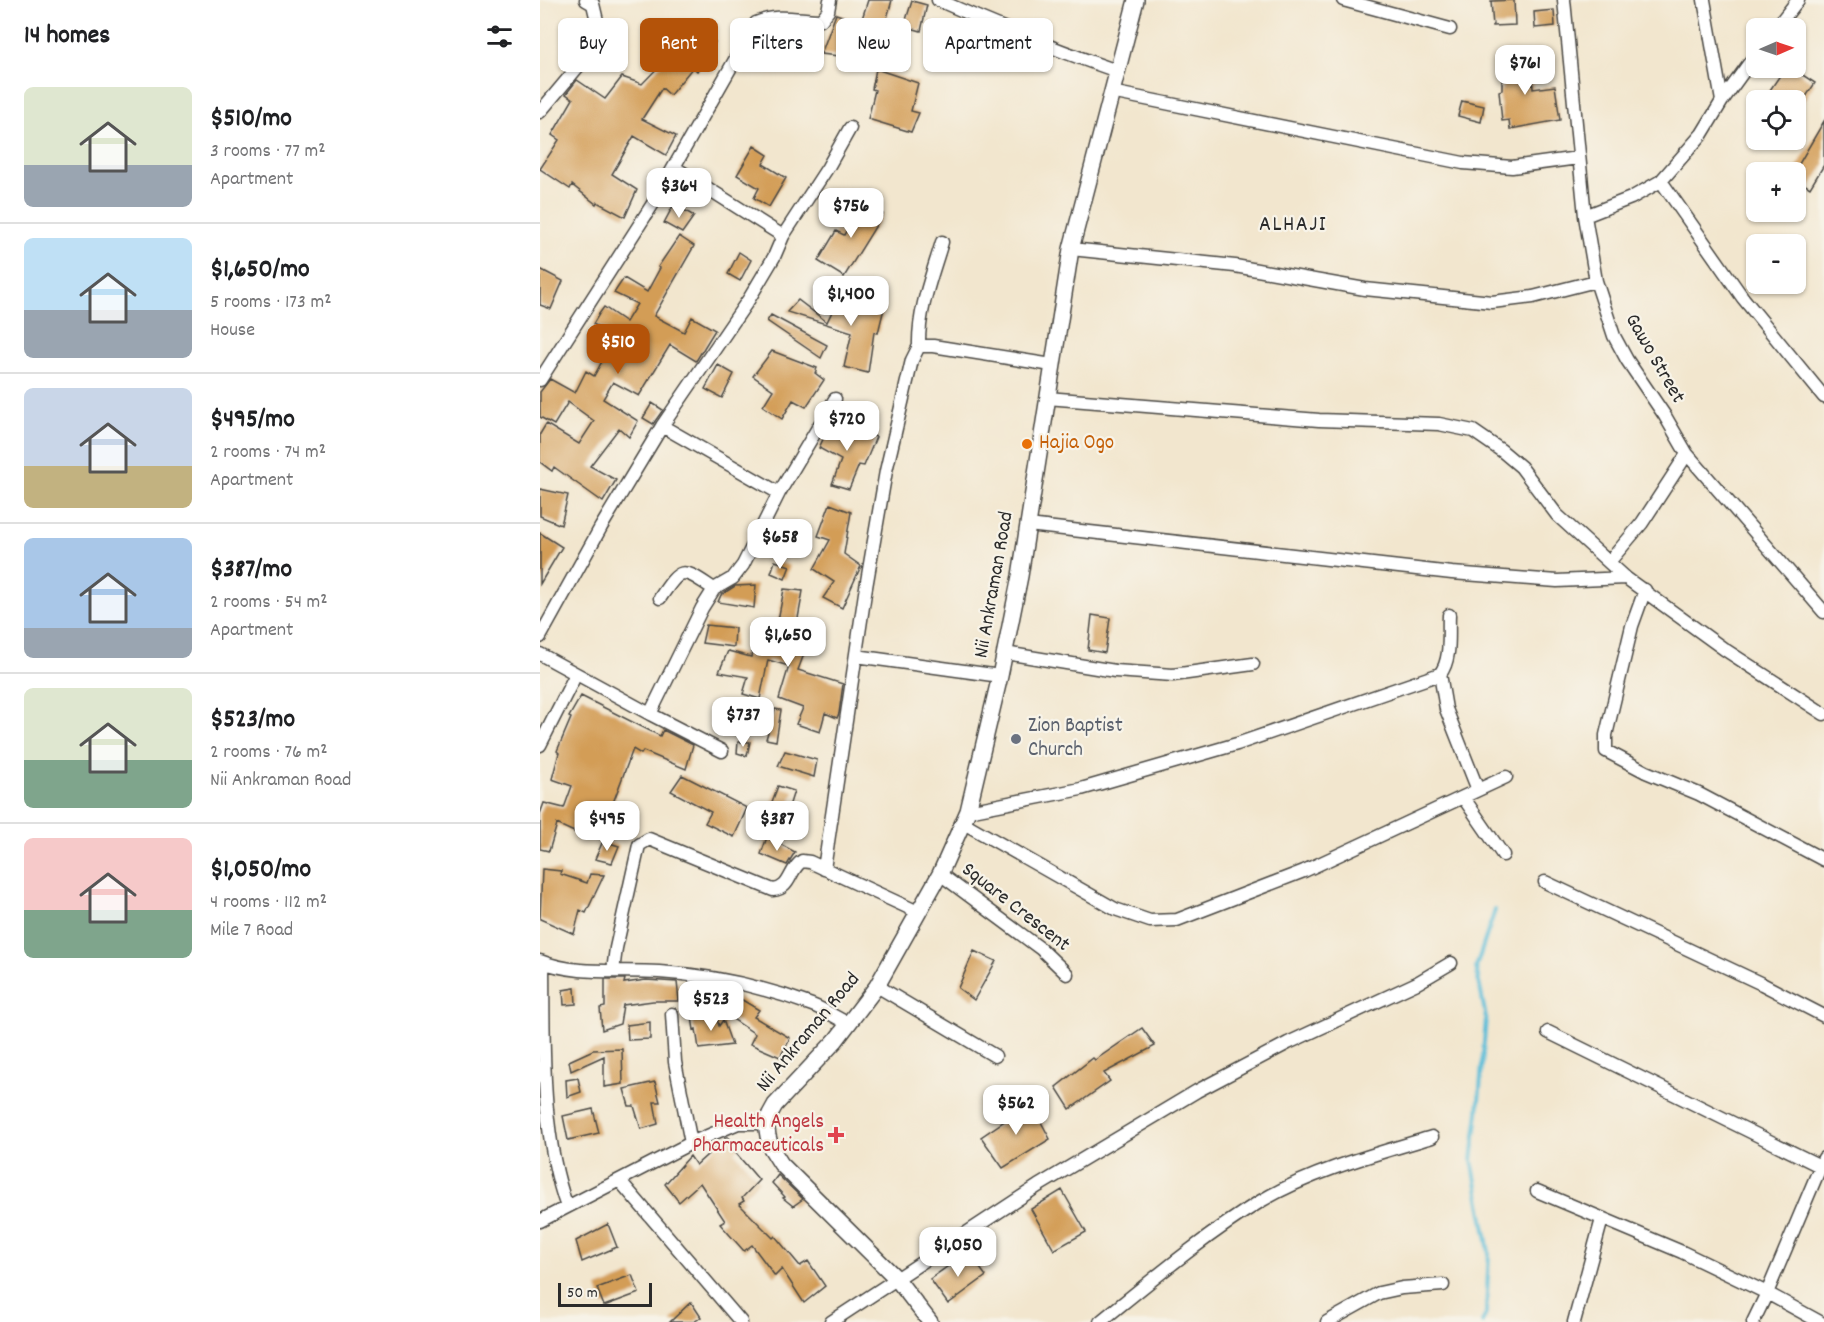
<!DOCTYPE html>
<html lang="en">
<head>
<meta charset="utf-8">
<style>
  :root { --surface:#fff; --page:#f6f6f6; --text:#202124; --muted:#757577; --line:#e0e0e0; --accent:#b45309 }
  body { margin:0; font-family:Dekko,sans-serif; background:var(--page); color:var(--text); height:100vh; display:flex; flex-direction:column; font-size:22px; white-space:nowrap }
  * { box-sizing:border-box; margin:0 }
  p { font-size:20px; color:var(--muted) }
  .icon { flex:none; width:33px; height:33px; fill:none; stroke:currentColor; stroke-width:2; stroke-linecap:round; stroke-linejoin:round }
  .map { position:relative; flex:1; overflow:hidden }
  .sheet { display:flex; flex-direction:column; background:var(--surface); width:540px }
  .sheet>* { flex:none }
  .guide { position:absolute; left:18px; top:18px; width:570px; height:54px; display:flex; gap:12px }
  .needle { width:39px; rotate:88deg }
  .controls { position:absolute; left:1206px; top:18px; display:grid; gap:12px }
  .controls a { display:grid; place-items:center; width:60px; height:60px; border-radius:9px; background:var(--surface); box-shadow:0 2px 4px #0004; font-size:30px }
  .scale { position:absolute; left:18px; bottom:15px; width:94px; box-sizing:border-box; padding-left:6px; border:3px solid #2b2b2b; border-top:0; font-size:16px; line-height:21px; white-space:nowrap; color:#2b2b2b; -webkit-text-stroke:4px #f7f3e8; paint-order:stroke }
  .price { position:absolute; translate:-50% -51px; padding:0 14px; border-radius:12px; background:#fff; color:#222; font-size:20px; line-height:39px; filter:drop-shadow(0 2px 3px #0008) }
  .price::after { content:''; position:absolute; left:50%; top:36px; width:18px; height:14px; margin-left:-9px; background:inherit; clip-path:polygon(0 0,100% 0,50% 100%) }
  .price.on { background:var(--accent); color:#fff }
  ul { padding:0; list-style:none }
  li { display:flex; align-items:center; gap:18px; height:150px; padding:0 24px }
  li+li { border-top:2px solid var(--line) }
  li span { display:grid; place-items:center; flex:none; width:168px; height:120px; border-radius:9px; color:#555 }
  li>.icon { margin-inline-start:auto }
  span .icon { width:72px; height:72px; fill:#fffc; stroke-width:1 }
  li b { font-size:26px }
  h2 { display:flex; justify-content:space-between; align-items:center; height:72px; padding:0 24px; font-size:26px }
  .chip { padding:0 21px; border-radius:9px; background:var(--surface); box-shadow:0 2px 4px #0004; font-size:21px; line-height:54px }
  .chip.on { background:var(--accent); color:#fff }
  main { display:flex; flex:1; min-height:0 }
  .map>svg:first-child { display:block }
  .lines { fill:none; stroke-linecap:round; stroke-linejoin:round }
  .stream { stroke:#5abdd8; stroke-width:4 }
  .building { fill:#d39d57 }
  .minor-casing { stroke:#494743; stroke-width:15 }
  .tertiary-casing { stroke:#494743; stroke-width:18 }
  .minor { stroke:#fff; stroke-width:12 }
  .tertiary { stroke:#fff; stroke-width:15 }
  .food-dot { fill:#e8710a; stroke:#f7f3e8; stroke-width:2 }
  .worship-dot { fill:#6b7280; stroke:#f7f3e8; stroke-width:2 }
  .health-dot { fill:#e0444e; stroke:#f7f3e8; stroke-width:2 }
  .labels { text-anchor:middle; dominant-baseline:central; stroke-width:4.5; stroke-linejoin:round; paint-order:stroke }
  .street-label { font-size:21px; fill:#2b2b2b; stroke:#f7f3e8 }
  .food-label { font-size:21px; fill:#c56008; stroke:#f7f3e8; text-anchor:start }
  .worship-label { font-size:21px; fill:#5b616d; stroke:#f7f3e8; text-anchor:start }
  .health-label { font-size:21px; fill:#be3a42; stroke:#f7f3e8; text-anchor:end }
  .neighbourhood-label { font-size:22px; letter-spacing:1.5px; fill:#2b2b2b; stroke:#f7f3e8 }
</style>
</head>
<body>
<main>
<section class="sheet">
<h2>14 homes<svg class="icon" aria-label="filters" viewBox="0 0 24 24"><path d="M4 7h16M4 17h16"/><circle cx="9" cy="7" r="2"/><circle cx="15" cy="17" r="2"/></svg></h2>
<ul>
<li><span style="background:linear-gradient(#dfe7d0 65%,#9aa5b1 0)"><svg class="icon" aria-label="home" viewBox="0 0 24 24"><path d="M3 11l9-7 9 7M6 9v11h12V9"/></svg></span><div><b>$510/mo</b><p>3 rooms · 77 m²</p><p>Apartment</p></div></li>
<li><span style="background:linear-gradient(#bfe0f5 60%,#9aa5b1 0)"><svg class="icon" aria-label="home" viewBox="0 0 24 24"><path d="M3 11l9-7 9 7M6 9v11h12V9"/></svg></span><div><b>$1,650/mo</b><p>5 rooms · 173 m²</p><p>House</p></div></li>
<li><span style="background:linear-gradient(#c9d6e8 65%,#c2b280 0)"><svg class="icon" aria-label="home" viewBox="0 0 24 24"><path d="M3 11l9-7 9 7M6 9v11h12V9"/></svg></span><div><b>$495/mo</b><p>2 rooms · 74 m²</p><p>Apartment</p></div></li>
<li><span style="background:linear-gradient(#a9c7e8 75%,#9aa5b1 0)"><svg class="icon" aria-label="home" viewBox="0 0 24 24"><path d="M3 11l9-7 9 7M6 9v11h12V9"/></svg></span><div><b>$387/mo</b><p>2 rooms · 54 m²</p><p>Apartment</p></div></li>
<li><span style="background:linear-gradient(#dfe7d0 60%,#7fa58c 0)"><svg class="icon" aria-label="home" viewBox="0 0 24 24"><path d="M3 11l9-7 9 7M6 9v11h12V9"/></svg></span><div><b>$523/mo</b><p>2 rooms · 76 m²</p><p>Nii Ankraman Road</p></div></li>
<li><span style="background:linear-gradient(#f6c9c9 60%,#7fa58c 0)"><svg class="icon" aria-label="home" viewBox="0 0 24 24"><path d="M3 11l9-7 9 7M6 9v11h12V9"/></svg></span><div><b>$1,050/mo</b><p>4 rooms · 112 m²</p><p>Mile 7 Road</p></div></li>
</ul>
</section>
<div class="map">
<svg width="1284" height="1322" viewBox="0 0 1284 1322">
  <rect width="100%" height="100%" fill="#f7f3e8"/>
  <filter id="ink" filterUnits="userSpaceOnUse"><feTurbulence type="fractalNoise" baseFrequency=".0167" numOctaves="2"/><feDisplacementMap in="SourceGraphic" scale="12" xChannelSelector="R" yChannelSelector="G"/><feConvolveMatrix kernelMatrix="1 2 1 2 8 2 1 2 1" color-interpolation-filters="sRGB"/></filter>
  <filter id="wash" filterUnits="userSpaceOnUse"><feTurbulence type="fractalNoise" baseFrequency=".008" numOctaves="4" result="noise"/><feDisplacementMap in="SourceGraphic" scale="24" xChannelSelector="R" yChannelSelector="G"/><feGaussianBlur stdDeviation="1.35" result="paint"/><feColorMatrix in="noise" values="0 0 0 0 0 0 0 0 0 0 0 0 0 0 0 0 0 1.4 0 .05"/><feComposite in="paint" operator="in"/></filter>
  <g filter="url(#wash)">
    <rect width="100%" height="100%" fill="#f2e6ce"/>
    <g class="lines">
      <path class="stream" d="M942 1322 946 1314 949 1252 932 1160 938 1112 946 1018 936 967 955 910"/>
    </g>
    <g id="blocks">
      <path class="building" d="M328 0H352L335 62 309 57 281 54 296 14 321 22Z
        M974 0 975 25 953 26 951 1Z
        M372 1 387 5 381 31 364 26Z
        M1014 10 1015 26 995 28 994 12Z
        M150 25 175 42 157 71 153 67 130 95 122 88 102 119 136 136 126 155 94 136 72 174 97 190 85 217 57 202 56 204 32 185 30 189 0 169 19 140 12 135 33 99 26 94 37 80 65 99 82 77 102 84 133 52 131 50Z
        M991 58 993 89 1015 86 1020 120 970 129 969 120 962 121 959 91 962 90V59Z
        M1245 68H1252L1275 83 1256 112V100H1240L1228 93Z
        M336 69 378 83 371 111 379 113 371 132 328 119 335 90 332 89Z
        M922 101 944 106 941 122 918 116Z
        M1284 121V165L1270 188 1256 179V169Z
        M214 146 228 155 223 164 246 178 229 207 214 198 219 188 197 175Z
        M313 198 343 214 304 277 278 261 296 231 304 235 316 212 308 210Z
        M134 204 154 216 142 233 124 223Z
        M139 236 154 246 114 316 144 332 152 317 175 330 156 361 130 345 99 396 73 382 63 399 98 421 89 437 79 428 50 466 76 480 63 502 14 467 12 471 0 462V434L6 424 39 444 54 421 28 402 14 425 0 417V392L10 379 35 393 46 371 54 376 76 336 53 324 59 314 64 307 86 322 97 304 74 293 84 278 107 292 120 268 118 267Z
        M199 252 211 260 200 281 188 274Z
        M0 269 23 281 11 309 0 305Z
        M300 295 323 304 325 298 345 304 338 333 334 332 328 373 304 367 312 332 247 312 258 300 287 322Z
        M231 315 287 345 281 358 227 321Z
        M232 351 277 368 275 373 284 380 266 407 253 400 242 419 223 406 233 390 213 376Z
        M178 365 194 374 182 398 165 389Z
        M112 403 123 410 113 424 103 418Z
        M291 422 309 434 312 427 336 437 324 466 319 465 309 489 292 484 301 460 279 448Z
        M0 489 28 495 21 525 0 516Z
        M290 504 311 512 304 554 321 566 302 608 283 598 294 582 274 569 290 540 278 536Z
        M0 533 22 547 0 584Z
        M235 561 250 566 245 579 231 573Z
        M216 585 214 608 178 602 181 595 195 586Z
        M244 589 263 591 254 640 258 634 270 638 258 670 303 684 299 713 297 718 285 713 280 732 256 724 263 708 239 699 249 666 228 660 220 699 203 694 208 677 179 672 188 651 211 657 216 633 235 636Z
        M552 615 570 618 565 653 548 650Z
        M166 625 195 628 194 647 162 643Z
        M41 696 120 736 123 730 153 745 146 769 103 751 101 754 93 749 70 811 67 810 59 836 34 830V832L17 824 9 851 0 849V814L4 803 24 808 32 786 12 779 19 753 17 751 31 718 29 717Z
        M235 709 241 710 236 741 226 739Z
        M198 742H210L207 756 197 753Z
        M245 751 277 760 274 777 238 766Z
        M142 775 207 808 194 837 165 823 171 812 131 791Z
        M238 786 254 791 247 813 230 807Z
        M227 837 255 852 247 865 221 854Z
        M63 841 79 846 72 863 55 859Z
        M2 869 21 871 20 874 47 883 50 874 64 875 46 913 40 910 34 934 0 919Z
        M434 951 456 961 434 1000 418 988Z
        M65 979H85L84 983 106 980 137 982 139 1001H113L83 1005 80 1024 62 1030 60 1008 65 1007Z
        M35 988 36 1004 24 1005 23 990Z
        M199 998 219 1010 214 1017 250 1038 240 1057 210 1044 215 1034 187 1015Z
        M175 1012 179 1026 183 1020 192 1045 159 1049 156 1029 154 1030 152 1017Z
        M110 1022V1039L88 1040 87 1025Z
        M602 1028 615 1046 564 1073 570 1081 530 1109 516 1087 553 1058 555 1060Z
        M82 1049 83 1084 64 1087V1056L31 1071 29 1061 53 1050Z
        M38 1078 41 1092 27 1097 26 1080Z
        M115 1082 120 1102H114L118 1124 101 1129 94 1106H89L84 1089Z
        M491 1103 510 1139 463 1168 441 1137Z
        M53 1109 59 1133 28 1140 23 1116Z
        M187 1137 200 1147 195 1152 219 1180 202 1198 204 1201 199 1204 233 1238 235 1236 260 1266 268 1261 285 1286 264 1303 242 1269 235 1276 212 1245 204 1251 180 1224 185 1221 160 1183 139 1202 125 1184 150 1156 156 1165Z
        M238 1175 263 1199 253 1206 243 1198 245 1197 232 1183Z
        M522 1190 546 1232 514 1250 491 1209Z
        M68 1224 77 1247 42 1262 36 1241Z
        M428 1252 446 1276 408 1304 390 1279Z
        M92 1275 99 1293 64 1306 57 1288Z
        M151 1302 161 1317 154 1322H130Z"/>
    </g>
  </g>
  <g filter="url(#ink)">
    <use href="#blocks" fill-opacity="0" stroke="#494743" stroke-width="1.5"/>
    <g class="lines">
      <g class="minor-casing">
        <path id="minor" d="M398 0C457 26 516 50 577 71
          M803 0 910 29
          M1024 0 1045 216 1056 281 1074 336 1087 360 1125 416 1147 454 1284 612
          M1164 0 1182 101
          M1236 28 1258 0
          M571 92 923 163 972 167 1038 158
          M0 112 47 56 58 25 53 4 46 0
          M134 167 243 236
          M1121 181 1203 298 1284 397
          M1045 216 1091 198 1121 181 1162 134 1182 101 1216 54
          M531 249 695 266 825 289 952 302 993 297 1056 281
          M379 346C378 310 392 276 402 242
          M0 380 114 202 216 23C237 13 259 20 281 20L288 11 290 0
          M122 426 239 493
          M488 525 912 573 1017 581 1086 578 1017 515 981 467 962 451 933 431 899 424 779 420 507 398
          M1069 562 1102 523 1147 454
          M1086 578 1184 649 1284 714
          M1105 590 1092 626 1066 735V751L1106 772 1159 794 1284 860
          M120 598C142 565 142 568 174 589
          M0 637 61 527 122 426 209 299 234 257 243 236 288 167 310 128
          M465 653 575 671 633 675 713 664
          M0 654 110 714 182 751
          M316 656 460 676
          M900 674 906 709 938 790
          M110 714 162 608 174 589 193 578 203 565 239 493 295 399
          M0 745 36 674
          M923 797 963 855
          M428 811 541 789 697 744 900 674C912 659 908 633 909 615
          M422 822 575 909 610 921 637 920 764 871 966 777
          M284 869 325 593 346 471 372 360 379 346H393L512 365
          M400 874 501 949 527 974
          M1005 882 1222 984 1284 1016
          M0 961C37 976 80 969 119 972 171 975 224 987 272 1005 285 1010 297 1018 309 1024
          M3 962C4 1043 0 1132 27 1207
          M73 971 76 948 99 845 109 839 233 890C251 889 249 869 262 861L270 862 378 912
          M337 986 455 1056
          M132 1014 135 1062 151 1143
          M1008 1032 1280 1166
          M80 1181 201 1322
          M997 1191 1142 1252 1227 1293 1280 1322
          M0 1221 151 1143 198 1123H226
          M291 1322 498 1186 657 1091 748 1043 877 983 911 963
          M560 1322C612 1280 664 1236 721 1201 772 1171 835 1154 892 1137
          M787 1322 839 1293 862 1288 903 1285
          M1034 1322 1062 1219
          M1213 1322 1227 1293 1284 1158"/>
      </g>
      <g class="tertiary-casing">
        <path id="tertiary" d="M390 1322 356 1278 241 1164 231 1148 228 1136 226 1123 230 1114 235 1105 296 1040 337 986 400 874 428 811 460 676 480 576 531 249 596 0"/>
      </g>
      <use href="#minor" class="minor"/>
      <use href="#tertiary" class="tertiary"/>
    </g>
  </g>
  <circle class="food-dot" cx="487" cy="444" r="6"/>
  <circle class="worship-dot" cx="476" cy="739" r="6"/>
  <path class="health-dot" d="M293 1126h6v6h6v6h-6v6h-6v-6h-6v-6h6z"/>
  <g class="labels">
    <g class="street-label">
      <text transform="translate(1114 359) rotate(60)">Gawo Street</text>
      <text transform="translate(455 585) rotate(-80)">Nii Ankraman Road</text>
      <text transform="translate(475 908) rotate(38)">Square Crescent</text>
      <text transform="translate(269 1033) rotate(-50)">Nii Ankraman Road</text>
    </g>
    <g class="food-label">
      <text x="499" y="444">Hajia Ogo</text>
    </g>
    <g class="worship-label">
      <text x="488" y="727">Zion Baptist<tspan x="488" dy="24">Church</tspan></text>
    </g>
    <g class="health-label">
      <text x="284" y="1123">Health Angels<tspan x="284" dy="24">Pharmaceuticals</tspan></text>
    </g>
    <g class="neighbourhood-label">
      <text x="753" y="225">ALHAJI</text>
    </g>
  </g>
</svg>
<div class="controls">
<a><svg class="needle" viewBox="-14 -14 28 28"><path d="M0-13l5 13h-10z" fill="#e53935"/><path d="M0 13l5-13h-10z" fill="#757577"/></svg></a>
<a><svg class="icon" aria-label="locate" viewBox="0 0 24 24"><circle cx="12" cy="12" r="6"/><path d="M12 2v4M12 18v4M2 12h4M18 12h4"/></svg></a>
<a>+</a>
<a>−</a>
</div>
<div class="scale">50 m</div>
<b class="price" style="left:985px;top:96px">$761</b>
<b class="price" style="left:139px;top:219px">$364</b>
<b class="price" style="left:311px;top:239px">$756</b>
<b class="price" style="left:311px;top:327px">$1,400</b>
<b class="price on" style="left:78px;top:375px">$510</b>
<b class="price" style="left:307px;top:452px">$720</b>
<b class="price" style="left:240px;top:570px">$658</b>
<b class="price" style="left:248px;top:668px">$1,650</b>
<b class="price" style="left:203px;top:748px">$737</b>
<b class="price" style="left:67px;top:852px">$495</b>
<b class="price" style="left:237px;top:852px">$387</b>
<b class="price" style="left:171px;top:1032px">$523</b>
<b class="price" style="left:476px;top:1136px">$562</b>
<b class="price" style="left:418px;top:1278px">$1,050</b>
<div class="guide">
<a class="chip">Buy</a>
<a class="chip on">Rent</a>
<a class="chip">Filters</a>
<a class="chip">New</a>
<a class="chip">Apartment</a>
</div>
</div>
</main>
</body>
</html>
